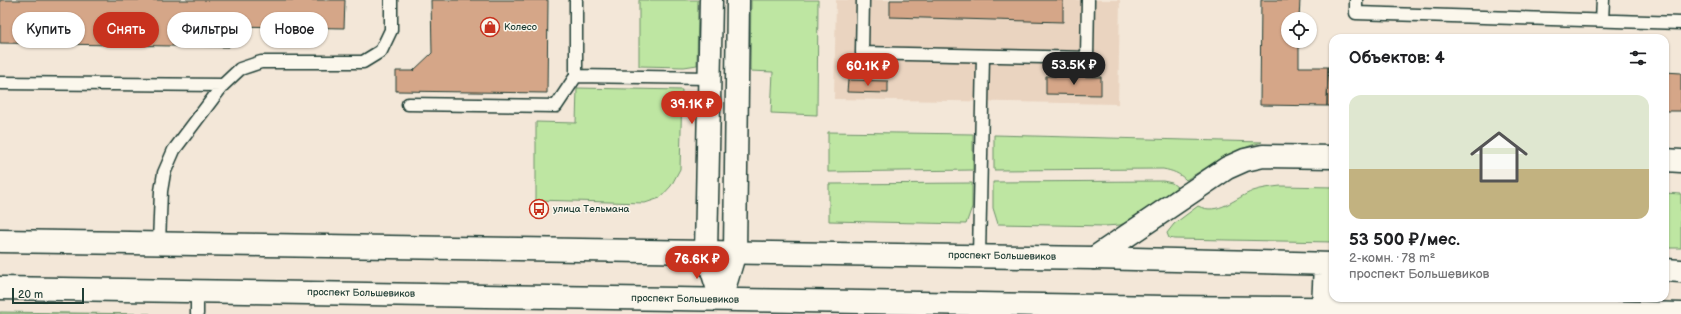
<!DOCTYPE html>
<html lang="ru">
<head>
<meta charset="utf-8">
<style>
  :root { --surface:#fff; --page:#f6f6f6; --text:#202124; --muted:#757577; --accent:#c8321e }
  body { margin:0; font-family:"Balsamiq Sans",sans-serif; background:var(--page); color:var(--text); height:100vh; display:flex; flex-direction:column; font-size:15px; white-space:nowrap }
  * { box-sizing:border-box; margin:0 }
  p { font-size:13px; color:var(--muted) }
  .icon { flex:none; width:22px; height:22px; fill:none; stroke:currentColor; stroke-width:2; stroke-linecap:round; stroke-linejoin:round }
  .map { position:relative; flex:1; overflow:hidden }
  .sheet { position:absolute; left:1329px; top:34px; width:340px; height:268px; display:flex; flex-direction:column; background:var(--surface); border-radius:12px; box-shadow:0 1px 3px #0004 }
  .sheet>* { flex:none }
  .top-card { position:absolute; left:12px; top:12px; width:380px; height:36px; display:flex; gap:8px }
  .tools { position:absolute; left:1281px; top:12px; display:grid; gap:8px }
  .tools a { display:grid; place-items:center; width:36px; height:36px; border-radius:50%; background:var(--surface); box-shadow:0 1px 3px #0004; font-size:20px }
  .scale { position:absolute; left:12px; bottom:10px; width:72px; box-sizing:border-box; padding-left:4px; border:2px solid #1f3d34; border-top:0; font-size:11px; line-height:14px; white-space:nowrap; color:#1f3d34; -webkit-text-stroke:3px #fbf7ec; paint-order:stroke }
  .price { position:absolute; translate:-50% -34px; padding:0 9px; border-radius:14px; background:var(--accent); color:#fff; font-size:13px; line-height:26px; filter:drop-shadow(0 1px 2px #0008) }
  .price::after { content:''; position:absolute; left:50%; top:24px; width:12px; height:9px; margin-left:-6px; background:inherit; clip-path:polygon(0 0,100% 0,50% 100%) }
  .price.current { background:#222; color:#fff }
  ul { padding:0; list-style:none }
  li { display:grid; align-content:center; gap:8px; height:212px; padding:0 20px }
  li span { display:grid; place-items:center; height:124px; border-radius:12px; color:#555 }
  li>.icon { margin-inline-start:auto }
  span .icon { width:72px; height:72px; fill:#fffc; stroke-width:1 }
  li b { font-size:17px }
  h2 { display:flex; justify-content:space-between; align-items:center; height:48px; padding:0 20px; font-size:17px }
  .pill { padding:0 14px; border-radius:18px; background:var(--surface); box-shadow:0 1px 3px #0004; font-size:14px; line-height:36px }
  .pill.current { background:var(--accent); color:#fff }
  .map>svg:first-child { display:block }
  .built { fill:#ead4c0 }
  .green { fill:#bee6a2; stroke:#6e926b }
  .building { fill:#d5a688; stroke:#1f3d34 }
  .lines { fill:none; stroke-linecap:round; stroke-linejoin:round }
  .service-casing { stroke:#1f3d34; stroke-width:15 }
  .minor-casing { stroke:#1f3d34; stroke-width:25 }
  .tertiary-casing { stroke:#1f3d34; stroke-width:25 }
  .primary-casing { stroke:#1f3d34; stroke-width:25 }
  .service { stroke:#fbf7ec; stroke-width:12 }
  .minor { stroke:#fbf7ec; stroke-width:22 }
  .tertiary { stroke:#fbf7ec; stroke-width:22 }
  .primary { stroke:#fbf7ec; stroke-width:22 }
  .labels { text-anchor:middle; dominant-baseline:central; stroke-width:3; stroke-linejoin:round; paint-order:stroke }
  .poi-label { font-size:10px; fill:#1f3d34; stroke:#fbf7ec; text-anchor:start }
  .street-label { font-size:10px; fill:#1f3d34; stroke:#fbf7ec }
</style>
</head>
<body>
<div class="map">
<svg width="1681" height="314" viewBox="0 0 1681 314">
  <rect width="100%" height="100%" fill="#f3e7d8"/>
  <filter id="ink" filterUnits="userSpaceOnUse"><feTurbulence type="fractalNoise" baseFrequency=".025" numOctaves="2"/><feDisplacementMap in="SourceGraphic" scale="8" xChannelSelector="R" yChannelSelector="G"/><feConvolveMatrix kernelMatrix="1 2 1 2 8 2 1 2 1" color-interpolation-filters="sRGB"/></filter>
  <g filter="url(#ink)">
    <path class="built" d="M836 0H1120L1118 104 834 99Z"/>
    <path class="green" d="M639 0H698L697 65 684 67 639 66Z
      M751 0H818L817 115 771 113 773 72 750 71Z
      M577 88 682 90 680 169 671 186 660 198 645 203 536 200V122L576 123Z
      M828 132 973 134V170L828 172Z
      M994 135 1262 142C1233 150 1212 164 1186 180 1179 173 1173 171 1163 169L994 170Z
      M1163 181 1172 183 1177 187 1133 220 1120 225 1105 226 998 224 993 208V182Z
      M972 183V207L966 224 829 221V184Z
      M1281 186 1333 187V242L1174 239 1169 238 1167 233 1174 224 1198 206C1218 216 1235 198 1253 191 1262 188 1272 187 1281 186Z
      M1665 193 1681 194V248H1665Z
      M0 312 149 314H150H0Z"/>
    <path class="building" d="M0 0H345L344 28 230 26 229 47 0 43Z
      M431 0H548L547 93 396 91V71H413L432 53Z
      M890 0H1063V22L890 17Z
      M1261 0H1300L1299 19H1288V41H1299V67H1328L1327 106 1260 105Z
      M1328 67H1333V106H1327Z
      M1665 72 1681 73V111H1665Z
      M1046 76 1101 77V95L1046 94Z
      M848 80 888 81V93L847 92Z"/>
    <g class="lines">
      <g class="service-casing">
        <path id="service" d="M576 0V76L709 78
          M863 0 862 53 1087 58 1088 0
          M1356 0V13L1681 23
          M1602 20 1603 0
          M0 83 223 85
          M408 104 556 106 576 76
          M159 243 161 191 164 173 174 150 223 85 240 69 261 62H363L381 51 391 30V0
          M979 256 983 56
          M197 314V291"/>
      </g>
      <g class="minor-casing">
        <path id="minor" d="M1665 160 1681 161
          M1094 258 1227 168 1245 160 1263 156 1333 157"/>
      </g>
      <g class="tertiary-casing">
        <path id="tertiary" d="M711 0 706 252 721 299
          M721 299 735 252 738 0"/>
      </g>
      <g class="primary-casing">
        <path id="primary" d="M0 241 1094 258 1333 264
          M1665 270 1681 271
          M0 288 1166 307 1534 310 1681 314
          M1323 308 1325 264"/>
      </g>
      <use href="#service" class="service"/>
      <use href="#minor" class="minor"/>
      <use href="#tertiary" class="tertiary"/>
      <use href="#primary" class="primary"/>
    </g>
  </g>
  <defs>
    <g id="shop-ring" transform="scale(1)"><circle r="9.5" fill="#fbf7ec" stroke="#c8321e" stroke-width="1.5"/><path d="M-5-2.5h2.3a2.7 3.5 0 0 1 5.4 0H5L5.5 6h-11ZM-1.5-2.5h3a1.5 2.3 0 0 0-3 0Z" fill="#c8321e"/></g>
    <g id="bus-ring" transform="scale(1)"><circle r="9.5" fill="#fbf7ec" stroke="#c8321e" stroke-width="1.5"/><path d="M-5-6H5V4H4V6H2V4H-2V6H-4V4H-5ZM-3.5-4V0h7V-4ZM-3.5 1.2v1.5H-2V1.2ZM2 1.2v1.5H3.5V1.2Z" fill="#c8321e"/></g>
  </defs>
  <g fill-rule="evenodd">
    <use href="#shop-ring" x="490" y="27"/>
    <use href="#bus-ring" x="539" y="209"/>
  </g>
  <g class="labels">
    <g class="poi-label">
      <text x="504" y="27">Колесо</text>
      <text x="553" y="209">улица Тельмана</text>
    </g>
    <g class="street-label">
      <text transform="translate(1002 256) rotate(1)">проспект Большевиков</text>
      <text transform="translate(361 293) rotate(1)">проспект Большевиков</text>
      <text transform="translate(685 299) rotate(1)">проспект Большевиков</text>
    </g>
  </g>
</svg>
<div class="tools">
<a><svg class="icon" aria-label="locate" viewBox="0 0 24 24"><circle cx="12" cy="12" r="6"/><path d="M12 2v4M12 18v4M2 12h4M18 12h4"/></svg></a>
</div>
<div class="scale">20 m</div>
<b class="price current" style="left:1074px;top:86px">53.5K ₽</b>
<b class="price" style="left:868px;top:87px">60.1K ₽</b>
<b class="price" style="left:692px;top:125px">39.1K ₽</b>
<b class="price" style="left:697px;top:280px">76.6K ₽</b>
<div class="top-card">
<a class="pill">Купить</a>
<a class="pill current">Снять</a>
<a class="pill">Фильтры</a>
<a class="pill">Новое</a>
</div>
<section class="sheet">
<h2>Объектов: 4<svg class="icon" aria-label="filters" viewBox="0 0 24 24"><path d="M4 7h16M4 17h16"/><circle cx="9" cy="7" r="2"/><circle cx="15" cy="17" r="2"/></svg></h2>
<ul>
<li><span style="background:linear-gradient(#dfe7d0 60%,#c2b280 0)"><svg class="icon" aria-label="home" viewBox="0 0 24 24"><path d="M3 11l9-7 9 7M6 9v11h12V9"/></svg></span><div><b>53 500 ₽/мес.</b><p>2-комн. · 78 m²</p><p>проспект Большевиков</p></div></li>
</ul>
</section>
</div>
</body>
</html>
